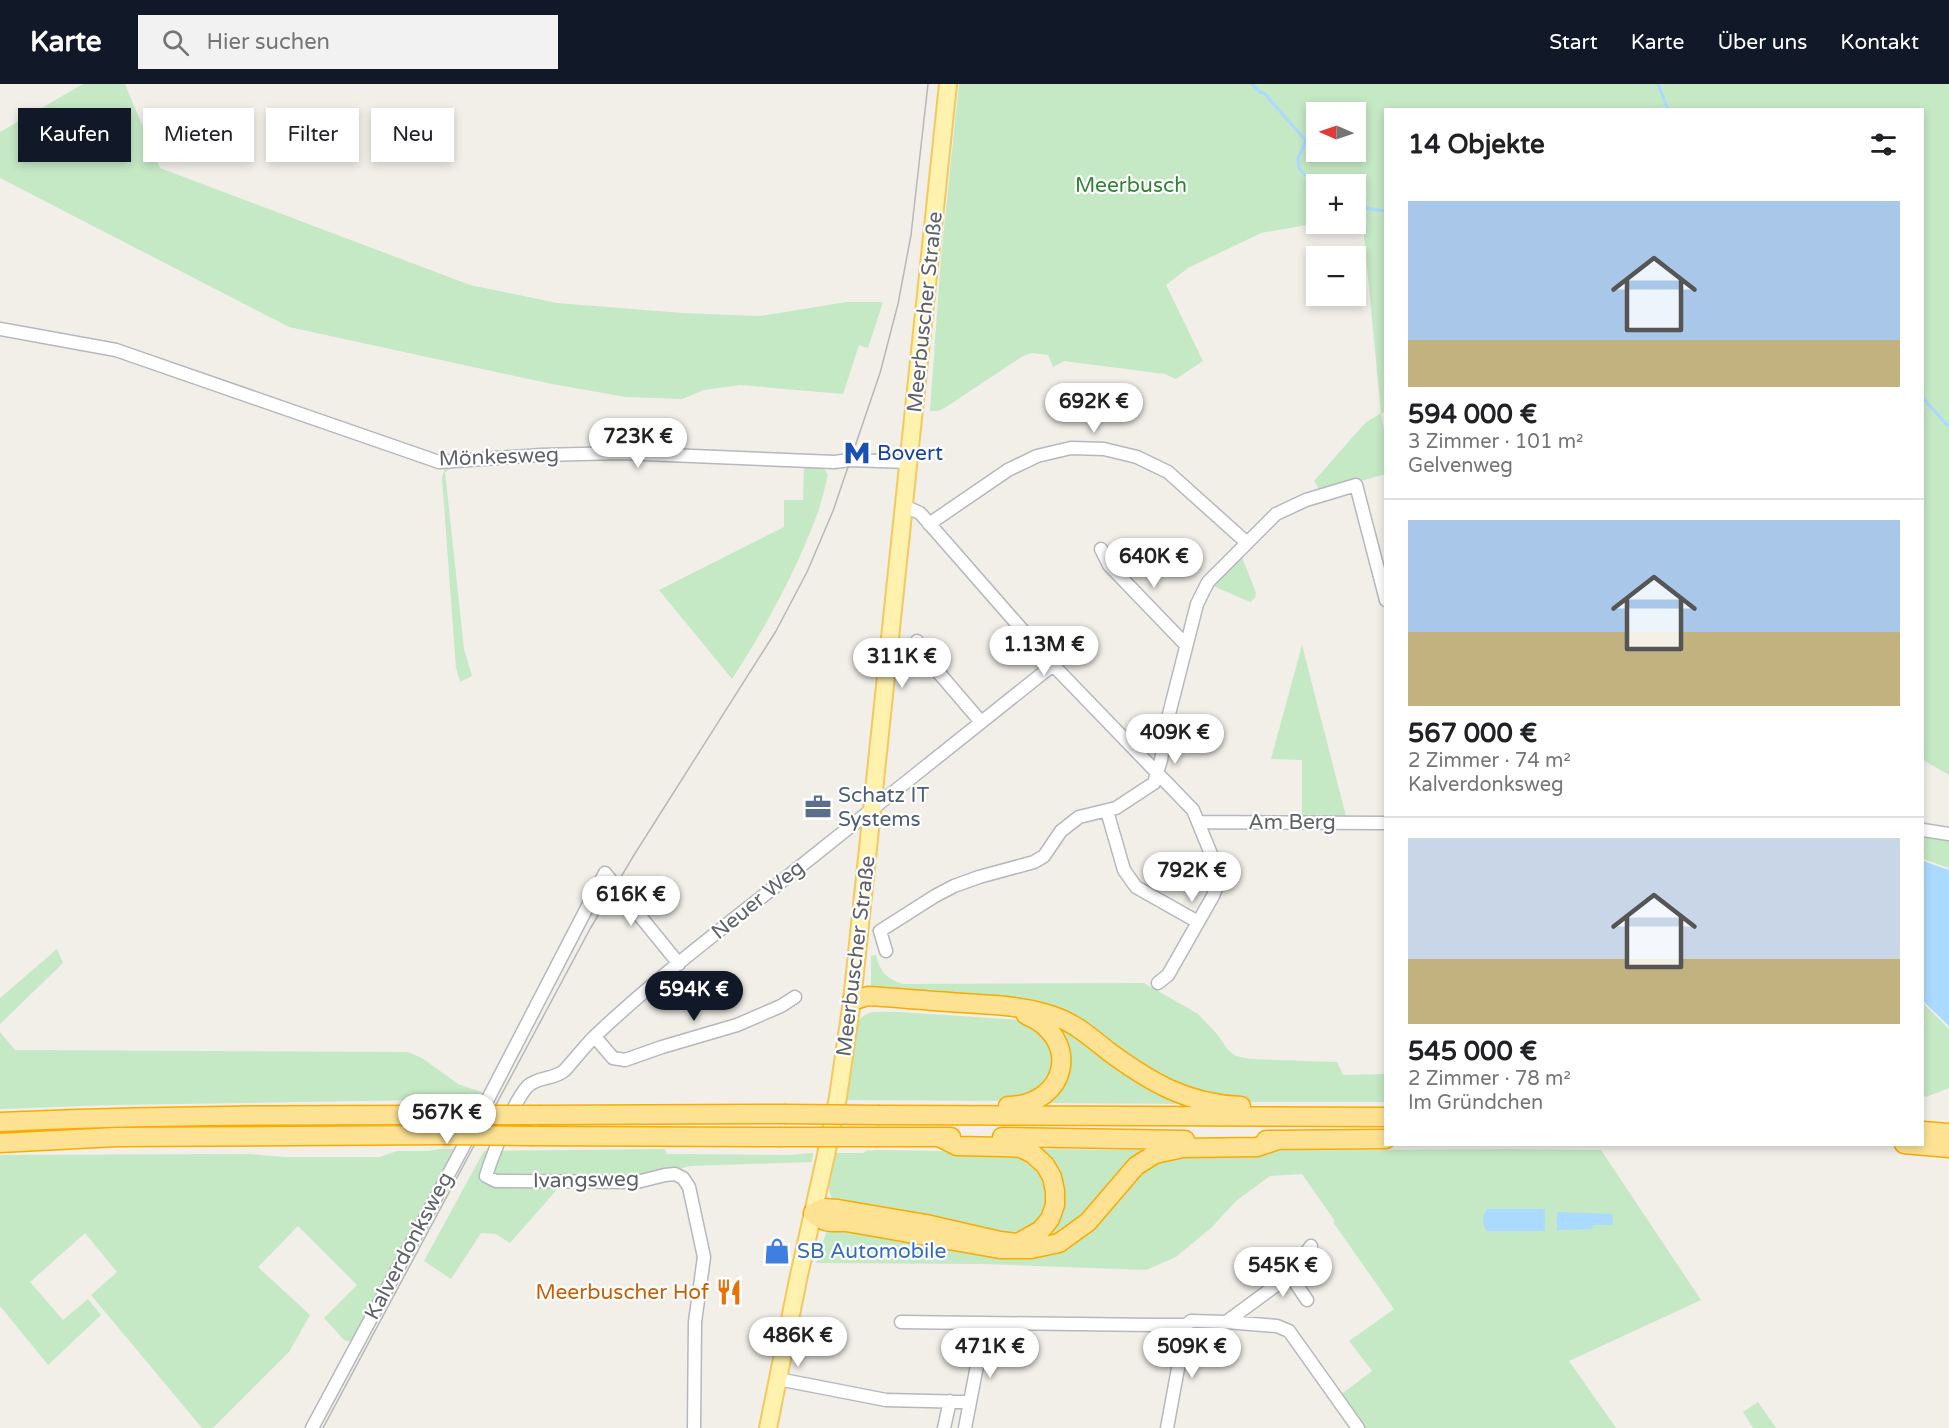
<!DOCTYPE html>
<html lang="de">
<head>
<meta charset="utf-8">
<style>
  :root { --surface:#fff; --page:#f2f2f2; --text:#202124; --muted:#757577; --line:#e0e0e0; --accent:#111827 }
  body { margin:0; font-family:"Varela Round",sans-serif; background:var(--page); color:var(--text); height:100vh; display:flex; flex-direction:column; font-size:22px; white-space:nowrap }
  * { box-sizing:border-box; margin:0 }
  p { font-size:20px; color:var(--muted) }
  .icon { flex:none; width:33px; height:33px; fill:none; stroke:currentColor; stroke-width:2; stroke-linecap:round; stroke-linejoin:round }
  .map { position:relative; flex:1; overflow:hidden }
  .panel { position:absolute; left:1384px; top:24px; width:540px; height:1038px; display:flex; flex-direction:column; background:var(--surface); border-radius:0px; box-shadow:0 3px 9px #0003 }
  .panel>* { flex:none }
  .hud { position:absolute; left:18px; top:24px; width:570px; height:54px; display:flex; gap:12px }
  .needle { width:39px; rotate:272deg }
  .tools { position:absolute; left:1306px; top:18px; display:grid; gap:12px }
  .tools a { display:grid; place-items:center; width:60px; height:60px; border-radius:0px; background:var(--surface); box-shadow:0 3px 9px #0003; font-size:30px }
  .price { position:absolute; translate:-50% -51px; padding:0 14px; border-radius:21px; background:#fff; color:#222; font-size:20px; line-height:39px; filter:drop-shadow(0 2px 3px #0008) }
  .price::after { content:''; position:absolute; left:50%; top:36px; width:18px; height:14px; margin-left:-9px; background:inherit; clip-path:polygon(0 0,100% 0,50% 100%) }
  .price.on { background:var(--accent); color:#fff }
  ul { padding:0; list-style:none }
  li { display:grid; align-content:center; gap:12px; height:318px; padding:0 24px }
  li+li { border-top:2px solid var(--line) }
  li span { display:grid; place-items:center; height:186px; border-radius:0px; color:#555 }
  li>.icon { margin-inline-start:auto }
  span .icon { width:108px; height:108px; fill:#fffc; stroke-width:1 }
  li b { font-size:26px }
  h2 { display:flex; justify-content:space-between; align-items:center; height:72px; padding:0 24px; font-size:26px }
  .tag { padding:0 21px; border-radius:0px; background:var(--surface); box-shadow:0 3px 9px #0003; font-size:21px; line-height:54px }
  .tag.on { background:var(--accent); color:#fff }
  header { display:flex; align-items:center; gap:36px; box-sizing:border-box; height:84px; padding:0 30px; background:var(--accent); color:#fff }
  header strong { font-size:28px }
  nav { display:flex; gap:33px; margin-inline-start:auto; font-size:21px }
  .search { width:420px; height:54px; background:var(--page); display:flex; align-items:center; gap:15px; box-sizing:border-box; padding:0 21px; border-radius:0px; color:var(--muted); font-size:22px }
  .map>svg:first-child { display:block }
  .green { fill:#c5e8c5; fill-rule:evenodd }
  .water { fill:#aadaff }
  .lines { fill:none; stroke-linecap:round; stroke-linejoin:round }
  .stream { stroke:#aadaff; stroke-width:3 }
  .minor-casing { stroke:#b5b8bc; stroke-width:15 }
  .major-casing { stroke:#f2c960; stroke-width:20 }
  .highway-casing { stroke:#f9ab00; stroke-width:21 }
  .minor { stroke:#fff; stroke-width:12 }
  .major { stroke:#fff2af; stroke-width:16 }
  .highway { stroke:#fde293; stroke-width:18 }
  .tram { stroke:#b6b7b8; stroke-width:1.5 }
  .highway-bridge-casing { stroke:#f9ab00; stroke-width:21; stroke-linecap:butt }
  .highway-bridge { stroke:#fde293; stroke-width:18 }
  .labels { text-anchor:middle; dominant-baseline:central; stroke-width:4.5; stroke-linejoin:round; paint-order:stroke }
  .park-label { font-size:21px; fill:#348238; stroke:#fff }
  .street-label { font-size:21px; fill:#5f6368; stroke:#fff }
  .transit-label { font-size:21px; fill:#164399; stroke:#fff; text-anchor:start }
  .service-label { font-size:21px; fill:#4e5e75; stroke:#fff; text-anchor:start }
  .shop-label { font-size:21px; fill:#366cbe; stroke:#fff; text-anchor:start }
  .food-label { font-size:21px; fill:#c56008; stroke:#fff; text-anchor:end }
</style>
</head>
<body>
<header>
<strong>Karte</strong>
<div class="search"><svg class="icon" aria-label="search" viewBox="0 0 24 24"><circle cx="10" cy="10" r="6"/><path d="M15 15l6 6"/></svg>Hier suchen</div>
<nav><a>Start</a><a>Karte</a><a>Über uns</a><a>Kontakt</a></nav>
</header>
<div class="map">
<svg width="1949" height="1344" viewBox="0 0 1949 1344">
  <rect width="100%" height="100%" fill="#f1efe8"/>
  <path class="green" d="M83 0H125L160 84 470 201 557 219 682 229 760 232 846 218H883L868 264 859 261 843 310 740 301 704 306 682 315 626 313 552 300 289 243 0 94V48Z
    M959 0H1949V691L1923 676V26H1386V326L1381 330 1386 355V390L1321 408 1314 397 1365 339 1381 329 1362 131 1356 132V100H1317V139L1261 149 1188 184 1166 201 1203 277 1176 295 1165 290 1064 277 1053 283 1048 271 1032 269 1023 272 946 323 938 327H930L941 173ZM1317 28H1356V68H1317Z
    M541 375 452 384 445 388 464 565 472 592 460 598 456 584 442 393 445 385 450 381Z
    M804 383C815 383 823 380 828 391 824 406 821 422 815 436 794 491 764 546 732 595L659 506 784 443V416H803Z
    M1240 468 1256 509 1255 514 1250 518 1213 502 1218 494Z
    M1302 561 1347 736H1302V676L1271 675Z
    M1923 750 1949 754V784L1923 775Z
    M57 865 63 879 0 940V914Z
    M876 871C880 887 886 895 903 900L1144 899 1198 930 1217 950 1228 966 1236 972 1250 975 1337 978 1343 991 1386 990V1018H1253L1229 1016 1164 998 1084 941 873 905 871 903V872Z
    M1923 919 1949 945V1004L1926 1013 1923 1010Z
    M872 928H899L1021 936 1040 946 1055 969 1048 1000 1014 1017 844 1016 857 941C860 933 864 931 872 928Z
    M1035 930 1198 1020 1040 1019 1064 987Z
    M0 948 15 966 408 968 422 974 458 1000 484 1009V1015L111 1021 0 1025Z
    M440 1065H457L352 1258 344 1256 324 1234 357 1201 298 1142 258 1183 310 1231 289 1268 213 1344H202L91 1211 117 1188 85 1149 30 1198 63 1236 88 1215 101 1231 48 1281 0 1222V1071L249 1070 285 1073H380L397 1067H429Z
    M665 1065 667 1070 789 1071 813 1069 812 1078 690 1082 638 1096 567 1094 510 1159 496 1150 481 1149 451 1195 424 1177 484 1067Z
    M1030 1065 1159 1066 1070 1149 1031 1157 1058 1121Z
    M1510 1065 1601 1066 1701 1216 1569 1277 1616 1344H1362L1339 1312 1372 1287 1349 1257 1394 1225 1333 1138 1335 1137 1302 1090 1270 1092 1236 1117 1212 1143 1176 1173 1146 1186 984 1180 816 1179 828 1143 1027 1173 1049 1170 1061 1166 1128 1099 1155 1077 1203 1067Z
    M876 1066 1003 1068 1030 1076 1046 1095 1048 1121 1035 1143 1017 1152 835 1119C823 1105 832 1084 836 1069H863L866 1067Z
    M1758 1318 1776 1344H1753L1743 1328Z"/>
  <path class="water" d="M1923 777 1949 786V942L1923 917Z
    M1487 1125H1545V1147H1487C1482 1142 1482 1131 1487 1125Z
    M1557 1128 1612 1130 1613 1141H1593L1592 1145 1557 1146Z"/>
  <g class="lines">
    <path class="stream" d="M1252 0 1260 8 1265 10 1306 57 1298 74 1299 84 1317 104
      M1658 0 1668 26
      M1356 123 1386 127
      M1923 314 1946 340 1949 341"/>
    <g class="minor-casing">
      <path id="minor" d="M0 245 116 266 439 378 541 371 621 369 834 378 851 376 909 378
        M904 422 920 429 1053 581 1193 726 1218 787V799L1213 812 1168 891 1158 899
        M929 440 1008 386 1037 372 1071 364 1104 365 1137 373 1168 388 1246 458
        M1101 465 1109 481 1186 561
        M917 557 921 568 981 638
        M1107 727 1124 786 1136 803 1198 838
        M1199 738 1386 739
        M1923 746 1949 750
        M886 867 880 847 935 812 954 802 979 793 1034 778 1044 772 1061 747 1079 733 1116 724 1154 699 1161 676 1167 638 1197 520 1208 498 1276 430 1306 416 1356 401 1386 516
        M595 953 613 974 625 976 662 963 737 941 781 922 795 913
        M1290 1191 1307 1216
        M901 1238 1154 1241H1186L1191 1237 1226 1238 1277 1242 1289 1247 1358 1344
        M1226 1238 1290 1191 1311 1162
        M778 1295 886 1316 970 1318
        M312 1344 461 1067 605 789 679 880
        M694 1344 695 1238 704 1173 689 1103 683 1094 675 1090 665 1091 637 1098 496 1097 486 1092C492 1072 514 1016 528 1002 539 992 554 996 565 986 575 975 584 963 595 952 652 898 715 850 777 801 869 728 961 654 1053 581
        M944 1344 950 1317
        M965 1344 985 1240
        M1167 1344 1186 1241"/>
    </g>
    <g class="major-casing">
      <path id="major" d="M768 1344 799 1191 826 1071 838 1013 852 917 948 0"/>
    </g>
    <g class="highway-casing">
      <path id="highway" d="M852 917 868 912C900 914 932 917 964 919 996 921 1029 922 1059 934 1077 941 1093 955 1108 967 1150 998 1187 1020 1241 1022
        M1008 1022C1068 1021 1082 954 1026 931
        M540 1031 784 1030
        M880 1031 1386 1033
        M0 1038C151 1031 301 1031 452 1031
        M1923 1047 1949 1049
        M532 1052 780 1053
        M878 1053H951
        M939 1053 957 1062 1004 1063 1021 1064 1033 1070 1045 1081 1052 1093 1055 1107V1121L1050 1135 1041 1146 1018 1159 1000 1157 926 1140 838 1125 823 1124 813 1129C824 1140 832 1138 846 1138L1000 1165H1031L1059 1159 1088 1138 1136 1082 1155 1070 1183 1064 1257 1063 1278 1056
        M1002 1053 1185 1056
        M1266 1056 1386 1055
        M0 1059 116 1053 444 1051
        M1904 1060 1949 1064"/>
    </g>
    <use href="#minor" class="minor"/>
    <use href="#major" class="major"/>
    <use href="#highway" class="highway"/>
    <path class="tram" d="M323 1344 590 845 634 771 776 547 807 488 833 427 880 289 898 220 911 151 928 0"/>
    <g class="highway-bridge-casing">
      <path id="highway-bridge" d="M784 1030 880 1031
        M452 1031H540
        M444 1051 532 1052
        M780 1053H878"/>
    </g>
    <use href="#highway-bridge" class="highway-bridge"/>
  </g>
  <defs>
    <g id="metro-bare" transform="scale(2.07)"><path d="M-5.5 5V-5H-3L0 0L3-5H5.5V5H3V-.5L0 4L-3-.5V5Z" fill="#1a4fb4" stroke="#fff" stroke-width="2.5" paint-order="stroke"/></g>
    <g id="office-bare" transform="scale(2.07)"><path d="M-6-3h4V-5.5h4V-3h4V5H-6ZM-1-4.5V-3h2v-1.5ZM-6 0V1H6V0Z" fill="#5c6f8a" stroke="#fff" stroke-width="2.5" paint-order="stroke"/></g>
    <g id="shop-bare" transform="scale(2.07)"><path d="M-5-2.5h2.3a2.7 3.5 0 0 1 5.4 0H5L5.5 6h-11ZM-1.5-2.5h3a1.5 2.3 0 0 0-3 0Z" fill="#3f7fe0" stroke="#fff" stroke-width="2.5" paint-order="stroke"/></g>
    <g id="restaurant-bare" transform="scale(2.07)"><path d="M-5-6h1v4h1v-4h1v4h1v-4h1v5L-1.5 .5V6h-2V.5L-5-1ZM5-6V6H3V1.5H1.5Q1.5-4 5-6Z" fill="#e8710a" stroke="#fff" stroke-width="2.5" paint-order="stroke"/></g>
  </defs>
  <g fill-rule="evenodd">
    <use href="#metro-bare" x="857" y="369"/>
    <use href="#office-bare" x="818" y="723"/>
    <use href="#shop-bare" x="777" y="1167"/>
    <use href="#restaurant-bare" x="729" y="1208"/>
  </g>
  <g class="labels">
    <g class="park-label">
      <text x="1131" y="101">Meerbusch</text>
    </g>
    <g class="street-label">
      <text transform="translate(925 228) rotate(-84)">Meerbuscher Straße</text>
      <text transform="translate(499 373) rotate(-2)">Mönkesweg</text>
      <text x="1292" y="738">Am Berg</text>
      <text transform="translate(758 816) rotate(-39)">Neuer Weg</text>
      <text transform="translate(856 872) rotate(-83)">Meerbuscher Straße</text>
      <text transform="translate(586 1096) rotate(-1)">Ivangsweg</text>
      <text transform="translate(409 1162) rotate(-62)">Kalverdonksweg</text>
    </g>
    <g class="transit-label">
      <text x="877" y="369">Bovert</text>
    </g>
    <g class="service-label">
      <text x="838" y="711">Schatz IT<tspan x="838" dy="24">Systems</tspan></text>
    </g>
    <g class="shop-label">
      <text x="797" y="1167">SB Automobile</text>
    </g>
    <g class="food-label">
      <text x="709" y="1208">Meerbuscher Hof</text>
    </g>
  </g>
</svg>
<div class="tools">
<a><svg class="needle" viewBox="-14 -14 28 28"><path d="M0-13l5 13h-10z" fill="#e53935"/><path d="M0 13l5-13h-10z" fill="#757577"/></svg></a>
<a>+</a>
<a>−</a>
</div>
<b class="price" style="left:1094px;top:350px">692K €</b>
<b class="price" style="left:638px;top:385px">723K €</b>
<b class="price" style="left:1154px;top:505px">640K €</b>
<b class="price" style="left:1044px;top:593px">1.13M €</b>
<b class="price" style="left:902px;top:605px">311K €</b>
<b class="price" style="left:1175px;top:681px">409K €</b>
<b class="price" style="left:1192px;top:819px">792K €</b>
<b class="price" style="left:631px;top:843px">616K €</b>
<b class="price on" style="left:694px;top:938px">594K €</b>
<b class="price" style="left:447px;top:1061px">567K €</b>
<b class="price" style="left:1283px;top:1214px">545K €</b>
<b class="price" style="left:798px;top:1284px">486K €</b>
<b class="price" style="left:990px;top:1295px">471K €</b>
<b class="price" style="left:1192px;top:1295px">509K €</b>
<div class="hud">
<a class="tag on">Kaufen</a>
<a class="tag">Mieten</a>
<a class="tag">Filter</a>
<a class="tag">Neu</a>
</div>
<section class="panel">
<h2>14 Objekte<svg class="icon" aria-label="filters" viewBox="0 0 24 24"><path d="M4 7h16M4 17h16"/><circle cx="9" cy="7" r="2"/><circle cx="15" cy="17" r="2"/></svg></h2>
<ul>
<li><span style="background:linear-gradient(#a9c7e8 75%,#c2b280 0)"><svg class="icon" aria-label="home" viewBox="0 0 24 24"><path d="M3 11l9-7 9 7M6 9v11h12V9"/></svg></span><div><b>594 000 €</b><p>3 Zimmer · 101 m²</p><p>Gelvenweg</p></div></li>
<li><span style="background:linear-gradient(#a9c7e8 60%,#c2b280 0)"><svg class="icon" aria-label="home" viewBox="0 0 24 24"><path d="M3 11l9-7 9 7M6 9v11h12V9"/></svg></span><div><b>567 000 €</b><p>2 Zimmer · 74 m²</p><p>Kalverdonksweg</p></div></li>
<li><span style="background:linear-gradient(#c9d6e8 65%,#c2b280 0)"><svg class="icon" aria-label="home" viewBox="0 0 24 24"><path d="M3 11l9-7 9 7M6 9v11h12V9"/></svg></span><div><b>545 000 €</b><p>2 Zimmer · 78 m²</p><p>Im Gründchen</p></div></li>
</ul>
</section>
</div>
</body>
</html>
